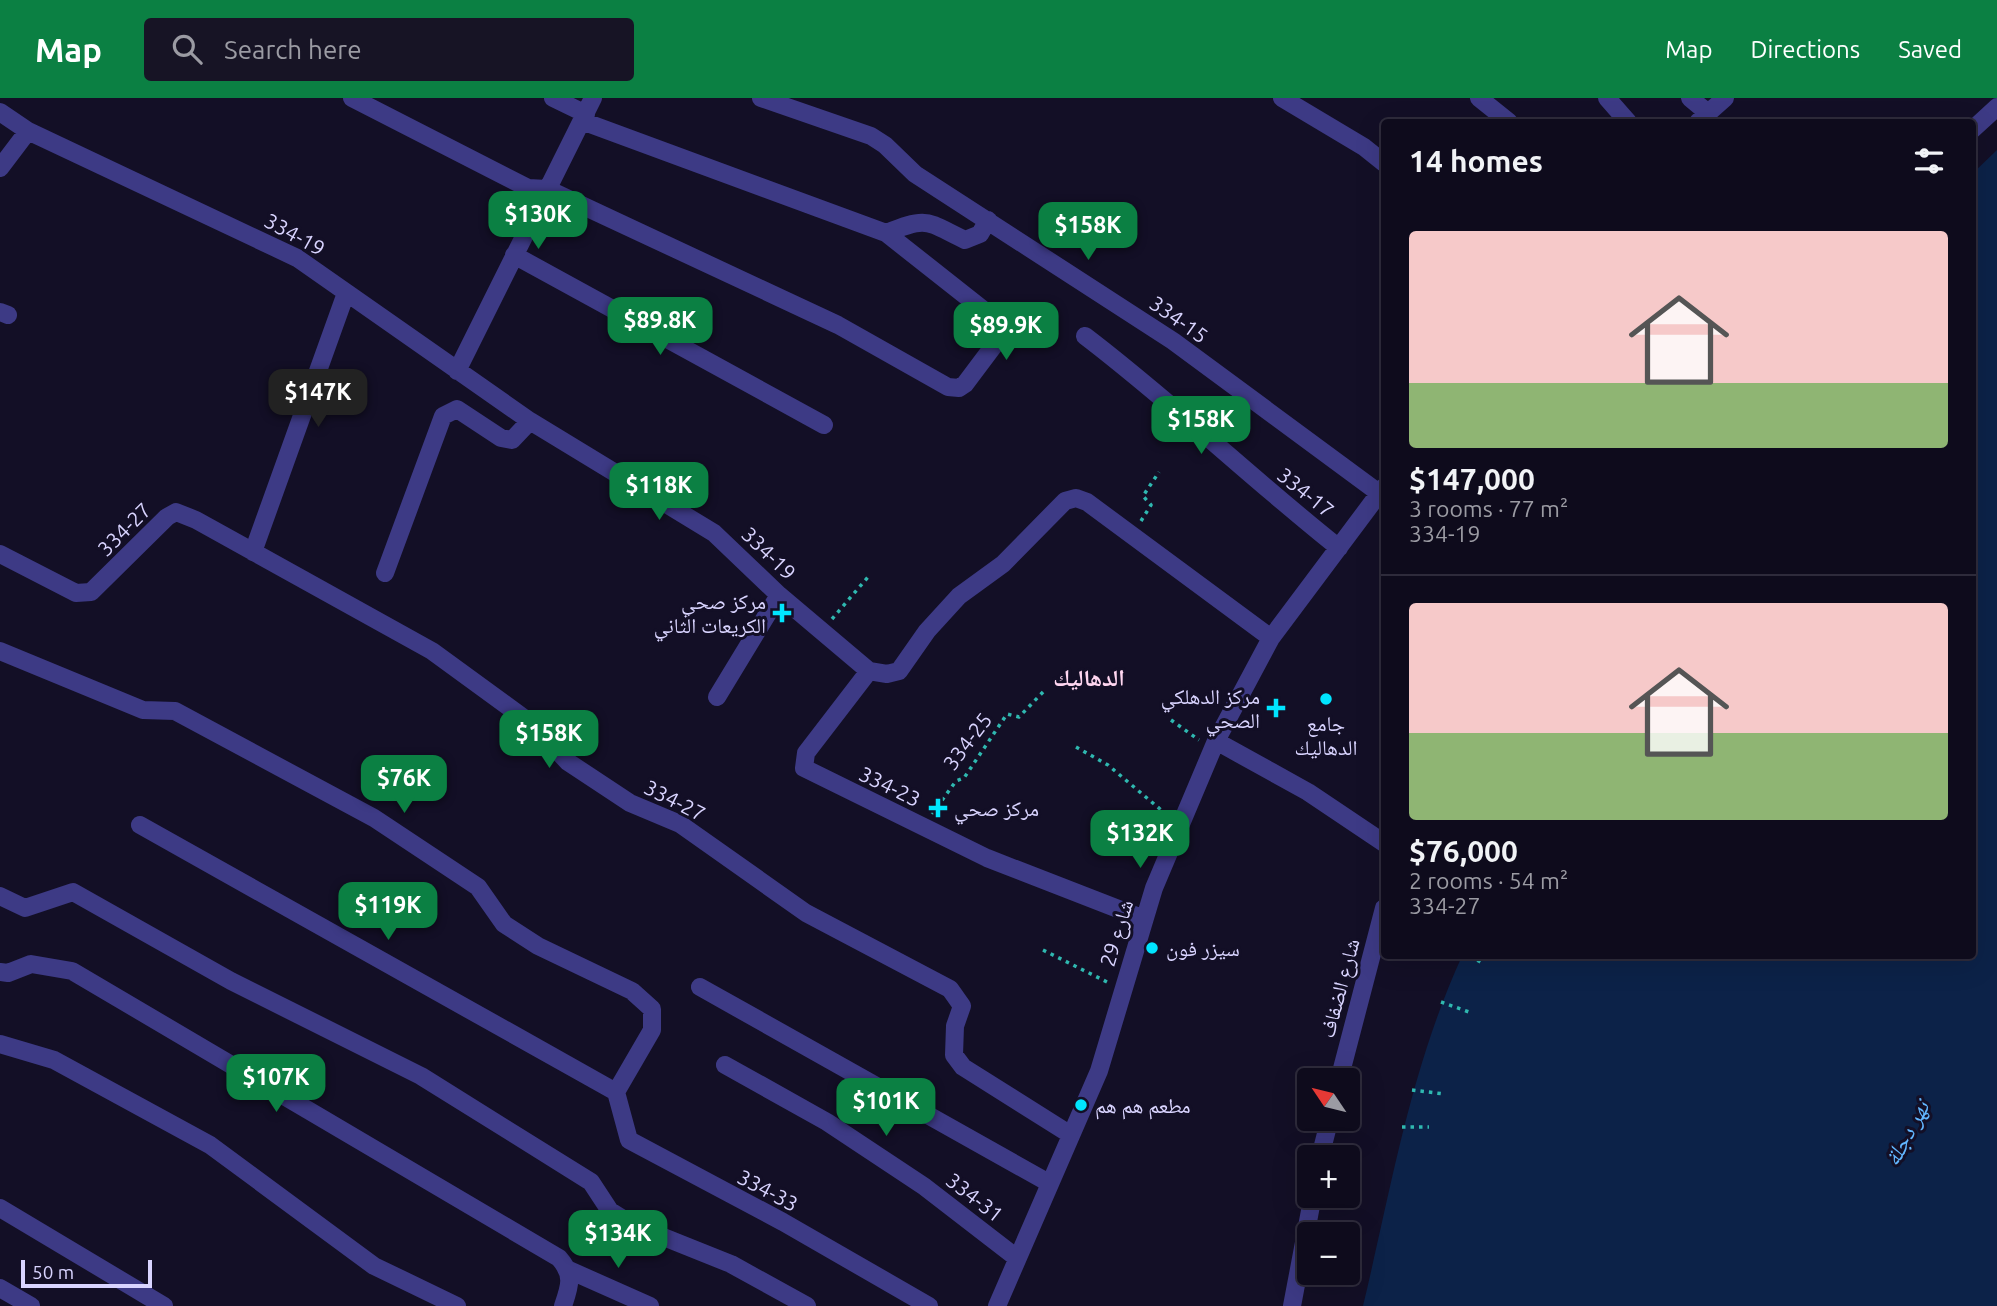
<!DOCTYPE html>
<html lang="en">
<head>
<meta charset="utf-8">
<style>
  :root { --surface:#0e0b1c; --page:#171425; --text:#f1f3f6; --muted:#9b9ba3; --line:#2e2b3b; --accent:#0b8043 }
  body { margin:0; font-family:Ubuntu,"Noto Naskh Arabic",sans-serif; background:var(--page); color:var(--text); height:100vh; display:flex; flex-direction:column; font-size:26px; white-space:nowrap }
  * { box-sizing:border-box; margin:0 }
  p { font-size:23px; color:var(--muted) }
  .icon { flex:none; width:38px; height:38px; fill:none; stroke:currentColor; stroke-width:2; stroke-linecap:round; stroke-linejoin:round }
  .map { position:relative; flex:1; overflow:hidden }
  .drawer { position:absolute; left:1381px; top:21px; width:595px; height:840px; display:flex; flex-direction:column; background:var(--surface); border-radius:7px; box-shadow:0 7px 28px #0002,0 0 0 2px var(--line) }
  .drawer>* { flex:none }
  .needle { width:46px; rotate:305deg }
  .fabs { position:absolute; left:1297px; top:970px; display:grid; gap:14px }
  .fabs a { display:grid; place-items:center; width:63px; height:63px; border-radius:7px; background:var(--surface); box-shadow:0 7px 28px #0002,0 0 0 2px var(--line); font-size:35px }
  .scale { position:absolute; left:21px; bottom:18px; width:131px; box-sizing:border-box; padding-left:7px; border:4px solid #d9d4ff; border-top:0; font-size:19px; line-height:24px; white-space:nowrap; color:#d9d4ff; -webkit-text-stroke:5px #130f26; paint-order:stroke }
  .price { position:absolute; translate:-50% -60px; padding:0 16px; border-radius:14px; background:var(--accent); color:#fff; font-size:23px; line-height:46px; filter:drop-shadow(0 2px 4px #0008) }
  .price::after { content:''; position:absolute; left:50%; top:42px; width:21px; height:16px; margin-left:-10px; background:inherit; clip-path:polygon(0 0,100% 0,50% 100%) }
  .price.current { background:#222; color:#fff }
  ul { padding:0; list-style:none }
  li { display:grid; align-content:center; gap:14px; height:371px; padding:0 28px }
  li+li { border-top:2px solid var(--line) }
  li span { display:grid; place-items:center; height:217px; border-radius:7px; color:#555 }
  li>.icon { margin-inline-start:auto }
  span .icon { width:126px; height:126px; fill:#fffc; stroke-width:1 }
  li b { font-size:30px }
  h2 { display:flex; justify-content:space-between; align-items:center; height:84px; padding:0 28px; font-size:30px }
  header { display:flex; align-items:center; gap:42px; box-sizing:border-box; height:98px; padding:0 35px; background:var(--accent); color:#fff }
  header strong { font-size:33px }
  nav { display:flex; gap:38px; margin-inline-start:auto; font-size:24px }
  .search { width:490px; height:63px; background:var(--page); display:flex; align-items:center; gap:18px; box-sizing:border-box; padding:0 24px; border-radius:7px; color:var(--muted); font-size:26px }
  .map>svg:first-child { display:block }
  .water { fill:#0c2248 }
  .lines { fill:none; stroke-linecap:round; stroke-linejoin:round }
  .path { stroke:#2fb8b0; stroke-width:3.5; stroke-dasharray:3.5 5; stroke-linecap:butt }
  .minor { stroke:#3d3a85; stroke-width:18 }
  .poi-dot { fill:#00e5ff; stroke:#130f26; stroke-width:2.5 }
  .labels { text-anchor:middle; dominant-baseline:central; stroke-width:6; stroke-linejoin:round; paint-order:stroke }
  .street-label { font-size:21px; fill:#d9d4ff; stroke:#130f26 }
  .poi-label { font-size:21px; fill:#d9d4ff; stroke:#130f26; text-anchor:start }
  .neighbourhood-label { font-size:23px; font-weight:bold; fill:#ffd6f0; stroke:#130f26 }
  .water-label { font-size:23px; font-style:italic; fill:#62b6ff; stroke:#130f26 }
</style>
</head>
<body>
<header>
<strong>Map</strong>
<div class="search"><svg class="icon" aria-label="search" viewBox="0 0 24 24"><circle cx="10" cy="10" r="6"/><path d="M15 15l6 6"/></svg>Search here</div>
<nav><a>Map</a><a>Directions</a><a>Saved</a></nav>
</header>
<div class="map">
<svg width="1997" height="1208" viewBox="0 0 1997 1208">
  <rect width="100%" height="100%" fill="#130f26"/>
  <path class="water" d="M1997 52V1208H1363C1392 1087 1410 972 1462 858H1972V76Z"/>
  <g class="lines">
    <path class="path" d="M1141 423 1151 407 1143 398 1159 374
      M832 521 868 479
      M1171 622 1199 642
      M1076 649 1108 667 1167 717
      M932 716 956 683 964 680 1007 616 1019 619 1044 593
      M1043 852 1109 885
      M1470 858 1484 866
      M1441 904 1469 914
      M1412 992 1444 996
      M1402 1029H1429"/>
    <path class="minor" d="M352 0 528 90 547 91 838 227 948 289 959 290 965 286 998 242 1001 228 995 221 886 135 582 23
      M553 0 586 16
      M761 0 871 38 885 47 915 76 1173 243 1379 395
      M1282 0 1364 49 1384 65
      M1479 0 1509 24
      M1607 0 1628 24
      M1690 0 1708 15
      M0 14 28 33 297 160 530 323 714 435 779 497 869 573 887 576 899 573 927 533 959 498 1003 466 1065 403 1076 400 1087 404 1271 540
      M1698 24 1725 0
      M1972 32 1997 9
      M0 70 28 33
      M886 135C929 118 925 123 965 142L980 136 988 122
      M514 157 824 327
      M0 214 8 217
      M1085 238C1173 305 1252 381 1339 450
      M457 273 593 0
      M253 454 346 195
      M0 456 76 495 91 494 167 419 176 414 196 422 432 553 532 626 568 664 630 705 680 726 806 815 950 891 962 908 955 928 954 957 963 969 1071 1037
      M385 475 443 318 457 311 501 340 512 342 530 323
      M0 553 143 612 175 613 374 720 478 789 504 826 538 848 632 893 652 911V932L616 994
      M869 573 806 655 804 670 987 760 1144 821
      M717 599 779 497
      M1216 643 1308 694 1384 745
      M140 727 616 994
      M0 798 25 810 73 794 231 883 421 978 591 1084 610 1113 631 1126 731 1166 807 1208
      M0 874 8 875 31 866 72 873 559 1160C574 1177 570 1188 563 1208
      M700 889 1049 1085
      M0 946 54 962 210 1047 374 1168 457 1208
      M725 967 827 1024 925 1089 1017 1160
      M1339 982 1384 810
      M616 994 629 1042 783 1124 929 1208
      M1320 1059 1330 1020
      M0 1110 164 1208
      M569 1172 650 1208
      M0 1190 31 1208
      M997 1208 1099 973 1154 790 1216 643 1271 540 1384 389
      M1292 1208 1313 1097"/>
  </g>
  <g class="poi-dot">
    <path d="M778.5 504.5h7v7h7v7h-7v7h-7v-7h-7v-7h7z"/>
    <circle cx="1326" cy="601" r="7"/>
    <path d="M1272.5 599.5h7v7h7v7h-7v7h-7v-7h-7v-7h7z"/>
    <path d="M934.5 699.5h7v7h7v7h-7v7h-7v-7h-7v-7h7z"/>
    <circle cx="1152" cy="850" r="7"/>
    <circle cx="1081" cy="1007" r="7"/>
  </g>
  <g class="labels">
    <g class="street-label">
      <text transform="translate(295 136) rotate(29)">334-19</text>
      <text transform="translate(1179 221) rotate(35)">334-15</text>
      <text transform="translate(1306 394) rotate(39)">334-17</text>
      <text transform="translate(124 431) rotate(-45)">334-27</text>
      <text transform="translate(769 455) rotate(44)">334-19</text>
      <text transform="translate(967 643) rotate(-53)">334-25</text>
      <text transform="translate(890 688) rotate(26)">334-23</text>
      <text transform="translate(675 702) rotate(27)">334-27</text>
      <text transform="translate(1116 835) rotate(-73)">شارع 29</text>
      <text transform="translate(1339 890) rotate(-75)">شارع الضفاف</text>
      <text transform="translate(768 1092) rotate(28)">334-33</text>
      <text transform="translate(975 1099) rotate(38)">334-31</text>
    </g>
    <g class="poi-label">
      <text x="766" y="503" text-anchor="end">مركز صحي<tspan x="766" dy="24">الكريعات الثاني</tspan></text>
      <text x="1260" y="598" text-anchor="end">مركز الدهلكي<tspan x="1260" dy="24">الصحي</tspan></text>
      <text x="1326" y="625" text-anchor="middle">جامع<tspan x="1326" dy="24">الدهاليك</tspan></text>
      <text x="954" y="710">مركز صحي</text>
      <text x="1166" y="850">سيزر فون</text>
      <text x="1095" y="1007">مطعم هم هم</text>
    </g>
    <g class="neighbourhood-label">
      <text x="1089" y="579">الدهاليك</text>
    </g>
    <g class="water-label">
      <text transform="translate(1906 1035) rotate(-62)">نهر دجلة</text>
    </g>
  </g>
</svg>
<div class="fabs">
<a><svg class="needle" viewBox="-14 -14 28 28"><path d="M0-13l5 13h-10z" fill="#e53935"/><path d="M0 13l5-13h-10z" fill="#9b9ba3"/></svg></a>
<a>+</a>
<a>−</a>
</div>
<div class="scale">50 m</div>
<b class="price" style="left:538px;top:153px">$130K</b>
<b class="price" style="left:1088px;top:164px">$158K</b>
<b class="price" style="left:660px;top:259px">$89.8K</b>
<b class="price" style="left:1006px;top:264px">$89.9K</b>
<b class="price current" style="left:318px;top:331px">$147K</b>
<b class="price" style="left:1201px;top:358px">$158K</b>
<b class="price" style="left:659px;top:424px">$118K</b>
<b class="price" style="left:549px;top:672px">$158K</b>
<b class="price" style="left:404px;top:717px">$76K</b>
<b class="price" style="left:1140px;top:772px">$132K</b>
<b class="price" style="left:388px;top:844px">$119K</b>
<b class="price" style="left:276px;top:1016px">$107K</b>
<b class="price" style="left:886px;top:1040px">$101K</b>
<b class="price" style="left:618px;top:1172px">$134K</b>
<section class="drawer">
<h2>14 homes<svg class="icon" aria-label="filters" viewBox="0 0 24 24"><path d="M4 7h16M4 17h16"/><circle cx="9" cy="7" r="2"/><circle cx="15" cy="17" r="2"/></svg></h2>
<ul>
<li><span style="background:linear-gradient(#f6c9c9 70%,#8fb573 0)"><svg class="icon" aria-label="home" viewBox="0 0 24 24"><path d="M3 11l9-7 9 7M6 9v11h12V9"/></svg></span><div><b>$147,000</b><p>3 rooms · 77 m²</p><p>334-19</p></div></li>
<li><span style="background:linear-gradient(#f6c9c9 60%,#8fb573 0)"><svg class="icon" aria-label="home" viewBox="0 0 24 24"><path d="M3 11l9-7 9 7M6 9v11h12V9"/></svg></span><div><b>$76,000</b><p>2 rooms · 54 m²</p><p>334-27</p></div></li>
</ul>
</section>
</div>
</body>
</html>
